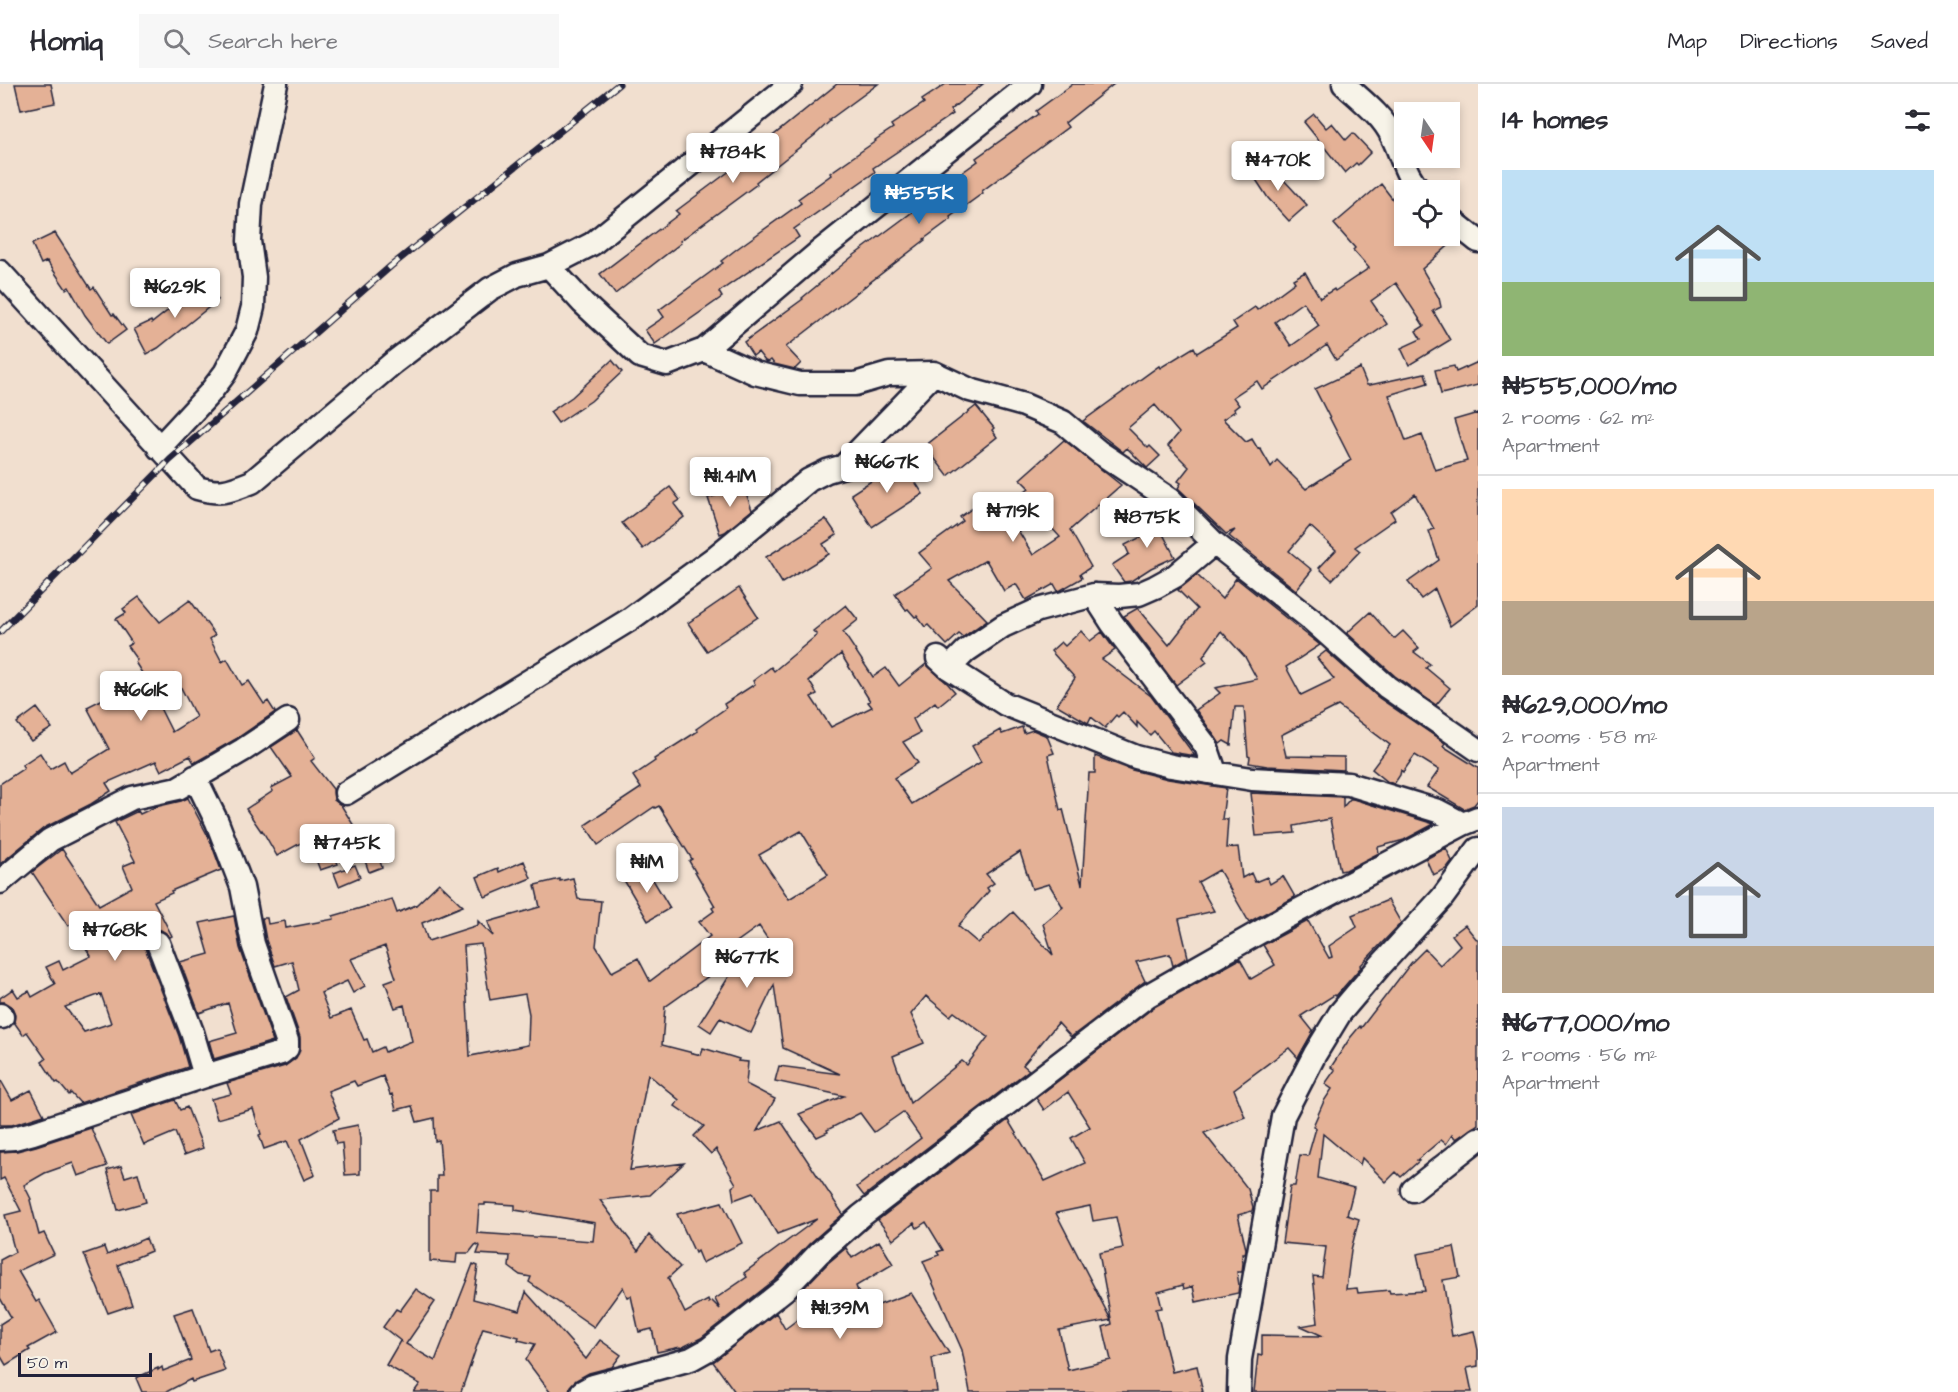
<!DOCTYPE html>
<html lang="en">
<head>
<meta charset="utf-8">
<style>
  :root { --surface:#fff; --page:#f7f7f7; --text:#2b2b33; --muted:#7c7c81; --line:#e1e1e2; --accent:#1f6fb2 }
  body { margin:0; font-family:"Architects Daughter",sans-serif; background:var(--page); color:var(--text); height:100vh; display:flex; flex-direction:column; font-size:22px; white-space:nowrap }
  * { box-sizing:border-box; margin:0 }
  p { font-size:20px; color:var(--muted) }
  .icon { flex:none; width:33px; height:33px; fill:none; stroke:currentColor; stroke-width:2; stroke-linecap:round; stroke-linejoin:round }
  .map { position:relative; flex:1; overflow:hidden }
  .drawer { display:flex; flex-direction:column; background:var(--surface); width:480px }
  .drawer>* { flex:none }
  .needle { width:39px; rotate:167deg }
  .tools { position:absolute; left:1394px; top:18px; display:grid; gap:12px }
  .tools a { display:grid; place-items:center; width:66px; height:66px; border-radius:0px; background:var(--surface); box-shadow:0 3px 9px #0003; font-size:30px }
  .scale { position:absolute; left:18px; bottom:15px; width:134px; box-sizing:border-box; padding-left:6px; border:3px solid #22223b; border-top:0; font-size:16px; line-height:21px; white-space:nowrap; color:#22223b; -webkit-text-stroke:4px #f7f3e8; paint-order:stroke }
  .price { position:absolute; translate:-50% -51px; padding:0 14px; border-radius:6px; background:#fff; color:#222; font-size:20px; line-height:39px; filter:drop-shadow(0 2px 3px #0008) }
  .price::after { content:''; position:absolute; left:50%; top:36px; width:18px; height:14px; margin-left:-9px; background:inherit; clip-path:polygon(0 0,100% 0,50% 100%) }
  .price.active { background:var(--accent); color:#fff }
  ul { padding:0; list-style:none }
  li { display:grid; align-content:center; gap:12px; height:318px; padding:0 24px }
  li+li { border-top:2px solid var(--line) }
  li span { display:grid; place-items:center; height:186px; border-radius:0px; color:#555 }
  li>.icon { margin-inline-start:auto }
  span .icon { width:108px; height:108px; fill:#fffc; stroke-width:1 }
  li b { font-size:26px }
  h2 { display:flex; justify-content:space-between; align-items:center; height:72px; padding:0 24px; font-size:26px }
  header { display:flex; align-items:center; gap:36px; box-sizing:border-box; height:84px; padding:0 30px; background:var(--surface); border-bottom:2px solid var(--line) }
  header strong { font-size:28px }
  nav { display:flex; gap:33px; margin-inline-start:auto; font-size:21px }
  .search { width:420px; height:54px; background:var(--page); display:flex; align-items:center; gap:15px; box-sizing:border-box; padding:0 21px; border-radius:0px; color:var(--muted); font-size:22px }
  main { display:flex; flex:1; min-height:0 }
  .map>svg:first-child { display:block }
  .building { fill:#e4b196; stroke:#22223b; stroke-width:1.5; fill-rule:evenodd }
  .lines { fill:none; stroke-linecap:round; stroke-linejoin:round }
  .minor-casing { stroke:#22223b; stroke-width:27 }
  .minor { stroke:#f7f3e8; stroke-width:22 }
  .rail-casing { stroke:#22223b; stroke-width:7 }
  .rail { stroke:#f7f3e8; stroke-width:4.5; stroke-dasharray:14; stroke-linecap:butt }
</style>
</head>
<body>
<header>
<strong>Homiq</strong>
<div class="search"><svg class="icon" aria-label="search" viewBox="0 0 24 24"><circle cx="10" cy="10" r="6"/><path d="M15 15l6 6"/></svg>Search here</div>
<nav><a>Map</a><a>Directions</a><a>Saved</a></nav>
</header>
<main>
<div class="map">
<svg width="1478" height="1308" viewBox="0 0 1478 1308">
  <rect width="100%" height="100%" fill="#f1dfcf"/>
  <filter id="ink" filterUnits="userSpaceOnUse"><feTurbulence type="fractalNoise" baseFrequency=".0167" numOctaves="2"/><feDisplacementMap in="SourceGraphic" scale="12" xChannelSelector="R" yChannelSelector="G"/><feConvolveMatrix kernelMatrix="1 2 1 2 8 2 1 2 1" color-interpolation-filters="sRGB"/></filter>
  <g filter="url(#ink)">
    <path class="building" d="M15 0H51L55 19 21 26Z
      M837 0H878L829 36 830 37 815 51 756 98 757 100 680 157 681 159 615 210 600 190 679 130 676 127 755 68 754 67Z
      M946 0H983L950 26 953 30 873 84 875 88 794 145 799 153 719 208 722 213 655 260 645 246 664 233 659 226 723 179 721 177 738 164 801 119 798 115 831 91 830 89 876 57 875 56 893 44 891 41 924 19 922 16Z
      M1073 0H1114L1065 39 1068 43 982 107 983 109 950 133 951 135 924 155 925 156 786 263 801 279 795 285 774 280 771 276 768 278 765 277 758 268 753 272 744 258 803 215 802 214 853 172 919 123 918 120 978 77 976 74 1038 30 1036 27Z
      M1314 30 1326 44 1332 39 1346 56 1353 49 1371 68 1358 81 1356 79 1345 89 1304 38Z
      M1262 77 1277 99 1282 94 1307 121 1289 137 1268 114 1249 85Z
      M1381 100 1404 130V152H1449L1455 156 1422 185 1439 214 1441 223 1433 227 1450 256 1409 281 1401 264 1421 255 1416 247 1424 242 1396 199 1371 217 1387 240 1336 276 1327 261 1262 305 1257 297 1233 313 1239 321 1234 325 1235 327 1223 335 1246 358 1252 355 1258 365 1260 364 1271 383 1277 376 1306 405 1351 376 1315 305 1360 284 1367 301H1370L1425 289 1428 299 1389 311 1406 357 1422 351 1435 386 1467 377 1454 336 1478 329V521L1450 542 1435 505 1421 515 1408 498 1439 476 1429 447 1434 445 1415 410 1391 428 1395 435 1355 463 1360 467 1332 496 1319 484 1336 466 1310 442 1289 467 1312 486 1296 506 1229 452 1235 446 1226 450 1178 404 1181 399 1178 397 1189 383 1168 362 1179 349 1155 321 1128 344 1148 364 1150 362 1160 372 1147 384 1127 364 1123 368 1083 337 1159 282 1160 284 1194 263 1197 269 1237 244 1233 238 1255 223 1257 226 1295 198 1293 195 1305 188 1320 214 1334 205 1335 207 1369 184 1353 166 1355 164 1334 140ZM1303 218 1319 242 1291 262 1275 238Z
      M55 149 91 205 94 203 112 231 114 230 126 246 107 260 85 231 69 203 66 205 47 177 41 180 32 160Z
      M204 198 218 216 158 264 147 270 134 245 151 237 152 239Z
      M612 276 622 288 591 317 558 339 550 328 572 313Z
      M1478 278V301L1441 310 1435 286 1454 282 1456 288Z
      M976 322 994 344 992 346 997 353 948 392 925 362Z
      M1064 356 1121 401 1070 446 1091 483 1080 490 1082 494 1061 506 1058 507 1054 500 1026 516 1016 500 1004 507 986 476 949 497 987 536 963 553 959 550 947 561 928 541 925 543 917 532 915 533 908 525 906 526 895 510 932 484 919 469 963 437 960 433 980 419 990 433 1029 404 1020 395ZM1037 428 1060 453 1033 471 1016 443Z
      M902 377 923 410 872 443 851 410Z
      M670 403 680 416 674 420 684 433 643 465 622 439Z
      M744 403 752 426 725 448 720 450 708 414Z
      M1162 426 1178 443 1163 450 1175 473 1151 484 1131 497 1124 498 1112 481 1129 470 1125 461 1141 453 1138 446 1152 440 1148 433Z
      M826 435 837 451 823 460 829 470 782 499 766 473Z
      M1197 491 1222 515 1236 494 1320 561 1286 583 1301 611 1334 595 1317 574 1326 567 1379 614 1445 659 1443 662 1478 684V716L1474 721 1464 725 1427 703 1439 686 1415 671 1403 688 1401 686 1400 691 1394 700 1388 698 1372 685 1390 661 1338 622 1281 651 1286 672 1344 673V686L1267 682 1249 679 1250 673 1248 672 1244 623H1235L1231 661 1224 657 1220 660 1196 626 1220 609 1215 604 1257 595 1245 573 1221 547 1203 573 1207 578 1176 601 1124 532 1138 524 1169 561 1197 525 1178 506Z
      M739 504 758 533 707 567 688 539Z
      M139 513 160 538 190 516 215 551 210 555 222 578 227 575 242 601 249 597 264 620 268 617 275 628 236 655 194 679 190 672 161 687 156 677 106 699 111 707 91 720 44 744 0 780V700L24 684 22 681 40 669 50 685 64 677 70 689 109 665 87 623 115 609 118 614 147 597 135 578 137 576 127 562 132 559 116 535 126 529 123 525ZM174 590 196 633 172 648 147 598 152 606Z
      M846 521 858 536 843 548 873 593 886 584 899 602 926 580 948 600 955 608 938 622 935 618 913 635 920 649 903 658 918 679 894 694 912 720 981 678 972 662 1000 646 1002 650 1022 643 1024 649 1033 646 1047 652 1054 669 1048 671 1060 726 1063 725 1082 801 1089 689H1095V672L1132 686 1168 695 1226 704 1222 735H1228L1226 764 1238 763 1242 794 1251 789 1255 798 1267 793 1270 800 1283 792 1295 813 1249 838 1219 786 1198 798 1214 827 1179 835 1188 873 1173 882 1170 870 1136 878 1145 897 1071 953 1058 939 1023 981 1029 986 864 1112 857 1103 921 1054 903 1028 874 1048 860 1029 827 1046 828 1048 817 1053 799 1030 844 1012 775 997 779 982 840 990 783 964 774 901 751 949 720 934 711 948 699 940 733 886 737 891 775 866 759 842 720 870 727 879 665 923 662 961 701 971 703 964 739 975 738 977 748 978 746 1000 775 1015 757 1047 781 1037 843 1130 809 1160 776 1195 701 1254 681 1264 680 1263 657 1268 652 1245 639 1248 631 1212 627 1213 623 1203 594 1243 529 1198 531 1193 520 1191 509 1183 510 1172 477 1170 480 1162 476 1160 469 1169H457L456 1179 430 1177V1107H437V1092H442L439 1056 435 1057 434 1034 417 1038 412 1022 396 1026 392 1010 390 1011 383 992 357 1002 354 997 328 1007 339 1034 301 1055 315 1091 304 1096 287 1057 264 1065 259 1051 261 1050 253 1025 217 1035 211 1015 231 1010 227 999 285 982 296 974 300 964V953L286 913 299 906 292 877 275 882 266 856 262 834H267L268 840 285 837 286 844 334 835 333 832 392 815 397 829 416 821 439 799 463 822 422 839 428 857 478 841V837L493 852 488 838 540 823 535 801 560 795V797L573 794 578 815 601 817 596 862 612 888 638 874 650 897 710 852 699 838 714 827 712 824 715 822 689 777 692 775 659 722 655 724 654 723 598 761 585 741 641 704 633 692 655 677 654 675 698 647 696 645 726 624 724 620 755 600 753 597 771 583 774 587 817 551 813 547ZM841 570 870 617 868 618 872 623 831 643 811 613 817 610 809 597ZM801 747 828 791 789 815 759 771ZM1020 768 1032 805 1049 800 1063 823 1043 840 1053 871 1013 828 978 859 958 842 989 807 987 804 994 799 986 790ZM481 860 490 916 525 910 529 930 528 961 470 972 464 862ZM385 862 396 894 385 898 395 924 404 921 412 957 385 968 383 963 372 968 367 955 364 956 351 926 331 934 321 909 347 897 353 909 365 902 351 875ZM926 912 950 932 954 928 988 953 967 981 962 977 910 1019 893 972 924 959 911 930ZM648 990 679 1016 675 1022 704 1042 694 1052 711 1070 716 1065 736 1100 732 1103 734 1116 753 1109 777 1150 817 1135 744 1189 747 1193 715 1215 720 1225 712 1217 709 1219 708 1216 685 1229 668 1194 680 1183 649 1151 638 1167 600 1116 650 1111 684 1079 630 1086ZM485 1119 515 1121V1126L595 1139 593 1157 477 1149 479 1121H485Z
      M1370 528 1394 555 1403 547 1419 564 1414 568 1430 580 1426 584 1450 604 1436 621 1395 592 1347 549Z
      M1081 547 1090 557 1102 548 1115 566 1102 575 1151 612 1195 672 1171 668 1154 647 1150 651 1137 638V643L1123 628 1118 633 1116 631 1105 644 1091 633 1088 639 1057 621 1075 594 1051 567 1061 558 1065 562Z
      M37 624 52 644 31 657 17 639Z
      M297 646 315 674 311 677 333 705 334 716 341 721 354 742 328 758 338 780 320 786 308 755 277 772 262 746 261 747 246 725 273 707 271 704 292 693 271 663Z
      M1251 709 1343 713V723L1350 715H1353L1434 740 1404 756 1378 763 1379 769 1346 786 1340 787 1330 735 1294 742 1295 749 1256 752Z
      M188 714 210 756 221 786 171 807 172 809 154 817 172 852 170 853 161 846H154L148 850 145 857V864L179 952 188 983 80 1019 71 1009 69 1011 58 998 56 999 42 978 46 975 27 948 23 951 14 938 15 930 12 923 4 918H0V914L13 905 18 913 29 907 32 913 55 900 46 883 59 877 63 886 91 872 71 840 68 842 32 788 62 765 99 821 132 803 123 782 135 777 115 738 138 727 140 730 155 723 181 717ZM101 910 111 939 84 948 65 923Z
      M372 755 382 783 369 788 359 760Z
      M1446 764 1452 777 1446 785 1433 791 1426 775Z
      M524 777 531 794 485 813 477 793 498 784 499 788Z
      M355 781 360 793 339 802 334 789Z
      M646 784 670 824 648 837 624 796Z
      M1388 816 1401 839 1360 882 1361 883 1336 912 1334 911 1301 932 1313 947 1298 974 1289 964 1234 1005 1245 1033 1204 1049 1248 1105 1253 1123 1252 1127 1238 1131 1246 1165 1245 1170H1242L1243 1179 1242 1188H1237L1239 1201 1238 1209 1196 1218 1193 1202 1184 1205 1183 1201 1158 1208 1162 1224 1156 1225 1172 1288 1197 1282 1203 1308H970L962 1266 923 1177 939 1171 937 1168 943 1166 926 1138 917 1144 914 1139 893 1156 878 1136 1008 1036 1045 1097 1085 1079 1071 1054 1090 1043 1068 1008 1044 1026 1036 1014 1154 923 1240 875 1251 895 1275 881 1263 861 1308 837 1329 874 1332 873 1329 862 1357 843 1352 831ZM1090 1122 1093 1137 1116 1133 1123 1164 1099 1169 1112 1240 1103 1243 1111 1276 1068 1286 1059 1246 1111 1236 1056 1129Z
      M234 832 240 864 273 957 214 975 209 957 237 949 228 919 199 929 180 878 209 870 200 839Z
      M1465 841 1478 857V1040L1456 1055 1452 1051 1446 1060 1441 1056 1417 1076 1419 1077 1401 1093 1396 1088 1386 1098 1362 1074 1360 1081 1323 1050 1318 1094 1354 1104 1347 1131 1359 1135 1351 1166 1346 1205 1357 1204 1358 1209 1389 1206 1390 1209 1425 1207 1417 1170 1454 1163 1460 1193 1443 1196 1452 1252 1474 1247 1478 1266V1282L1467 1284 1472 1308H1254L1258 1271 1262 1272V1251L1323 1252 1301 1242 1318 1239 1313 1192 1322 1193 1326 1163 1282 1159 1290 1102H1295L1300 1071 1308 1072 1316 1044 1313 1042 1324 1017 1332 1005 1325 1000 1335 986 1331 983 1350 954 1360 942 1361 944 1411 879 1425 865 1440 881 1460 861 1452 851Z
      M0 995 12 1016 31 1006 44 1031 12 1041H0Z
      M175 1016 180 1026 187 1023 203 1064 184 1071 175 1048 144 1061 131 1031Z
      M358 1041 360 1055V1090L345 1091 342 1059 336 1060 333 1046Z
      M91 1044 107 1082 78 1092 73 1079 45 1089 24 1101 31 1115 30 1116 39 1151 44 1149 54 1170 18 1187 36 1218 39 1216 57 1248 28 1264 30 1266 6 1281 0 1271V1240L11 1233 0 1214V1176L15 1168 5 1131 21 1127 4 1094 0 1096V1068L17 1067 36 1062Z
      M121 1082 125 1093 138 1089 146 1118 118 1126 107 1086Z
      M722 1118 742 1159 702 1179 697 1167 695 1169 677 1130Z
      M146 1154 151 1167 118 1181 132 1221 108 1229 84 1170 104 1163 107 1171Z
      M879 1157 893 1180 856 1202 865 1226 911 1209 949 1269 932 1274 937 1308H735L713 1278 776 1229 785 1245 814 1223 802 1206 828 1179 846 1164 852 1174Z
      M473 1180 478 1182 473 1215 520 1227 526 1208 586 1275 600 1256 621 1271 612 1283 589 1289 576 1296 570 1302 569 1308H550L526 1276 535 1260 518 1256 519 1253 483 1244 461 1308H414L420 1300 386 1281 400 1257 402 1258 383 1243 396 1225 400 1227 416 1205 435 1218 406 1260 435 1277Z
      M193 1224 209 1267 217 1264 225 1287 192 1298 191 1295 166 1308H142L136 1294 158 1284V1286L162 1283 163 1287 191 1276 174 1230Z"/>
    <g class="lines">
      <g class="minor-casing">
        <path id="minor" d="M1344 0C1361 16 1382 31 1392 52 1402 71 1405 92 1420 106
          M1449 134 1478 157
          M549 182 583 219 640 272 667 280 704 266 819 168 1030 0
          M0 188 197 404C222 411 229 407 252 398L393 279 490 205 517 191 549 182 592 160 791 0
          M704 266 755 289 800 300H855L889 290 934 289 970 306 1024 321 1063 338 1099 368 1171 416 1214 459 1312 536 1387 603 1478 666
          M159 364 209 310 225 289 247 247 253 223 254 193 249 157 251 120 276 0
          M1094 511 1112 539 1206 662 1215 688
          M938 574 949 584 1005 620 1136 673 1171 682 1252 695 1349 700 1438 727 1463 740
          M949 584 966 567 1003 542 1038 526 1094 511 1119 512 1139 510 1155 503 1175 492 1214 459
          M195 693 217 738 242 803 253 860 287 957V964L281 969 205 992
          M346 709 629 536 713 475 809 396 827 387 844 382 934 289
          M0 798 50 756 132 714 178 704 243 666 288 636
          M0 931 2 933
          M0 1055 14 1054 33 1049 205 992 192 948 158 859
          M1413 1106 1478 1055
          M582 1308 593 1302 691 1275 709 1265 785 1205 819 1169 861 1132 1147 912 1286 833 1463 740 1478 734
          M1239 1308 1240 1275 1283 1032 1315 970 1340 929 1379 883 1442 814 1478 765"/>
      </g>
      <use href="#minor" class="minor"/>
      <g class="rail-casing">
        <path id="rail" d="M0 548 170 376 391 182 619 0"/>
      </g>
      <use href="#rail" class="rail"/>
    </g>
  </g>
</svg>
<div class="tools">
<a><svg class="needle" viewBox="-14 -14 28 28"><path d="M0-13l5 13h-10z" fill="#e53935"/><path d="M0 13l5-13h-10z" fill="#7c7c81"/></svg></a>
<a><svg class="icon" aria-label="locate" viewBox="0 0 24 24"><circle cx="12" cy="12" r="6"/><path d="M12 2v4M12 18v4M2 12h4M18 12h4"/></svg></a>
</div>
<div class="scale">50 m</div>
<b class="price" style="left:733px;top:100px">₦784K</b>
<b class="price" style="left:1278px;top:108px">₦470K</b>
<b class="price active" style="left:919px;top:141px">₦555K</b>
<b class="price" style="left:175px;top:235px">₦629K</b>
<b class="price" style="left:887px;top:410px">₦667K</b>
<b class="price" style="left:730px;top:424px">₦1.41M</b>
<b class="price" style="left:1013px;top:459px">₦719K</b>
<b class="price" style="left:1147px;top:465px">₦875K</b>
<b class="price" style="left:141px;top:638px">₦661K</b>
<b class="price" style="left:347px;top:791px">₦745K</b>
<b class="price" style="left:647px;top:810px">₦1M</b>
<b class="price" style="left:115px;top:878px">₦768K</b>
<b class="price" style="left:747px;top:905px">₦677K</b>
<b class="price" style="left:840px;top:1256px">₦1.39M</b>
</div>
<section class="drawer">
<h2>14 homes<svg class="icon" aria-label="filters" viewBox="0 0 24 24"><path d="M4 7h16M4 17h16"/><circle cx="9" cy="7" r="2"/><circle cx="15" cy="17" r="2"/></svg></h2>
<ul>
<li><span style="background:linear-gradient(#bfe0f5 60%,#8fb573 0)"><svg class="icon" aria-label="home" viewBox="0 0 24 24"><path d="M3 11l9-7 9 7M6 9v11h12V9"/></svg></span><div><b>₦555,000/mo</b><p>2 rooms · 62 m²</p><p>Apartment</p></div></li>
<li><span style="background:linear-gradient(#ffd9b3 60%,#b9a48a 0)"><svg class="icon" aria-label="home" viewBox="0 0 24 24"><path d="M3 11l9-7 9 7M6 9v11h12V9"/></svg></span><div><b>₦629,000/mo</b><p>2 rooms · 58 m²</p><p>Apartment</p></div></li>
<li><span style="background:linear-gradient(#c9d6e8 75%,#b9a48a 0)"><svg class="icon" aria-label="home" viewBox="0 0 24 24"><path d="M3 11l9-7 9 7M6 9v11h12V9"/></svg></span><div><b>₦677,000/mo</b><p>2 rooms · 56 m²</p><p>Apartment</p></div></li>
</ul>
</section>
</main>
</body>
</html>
